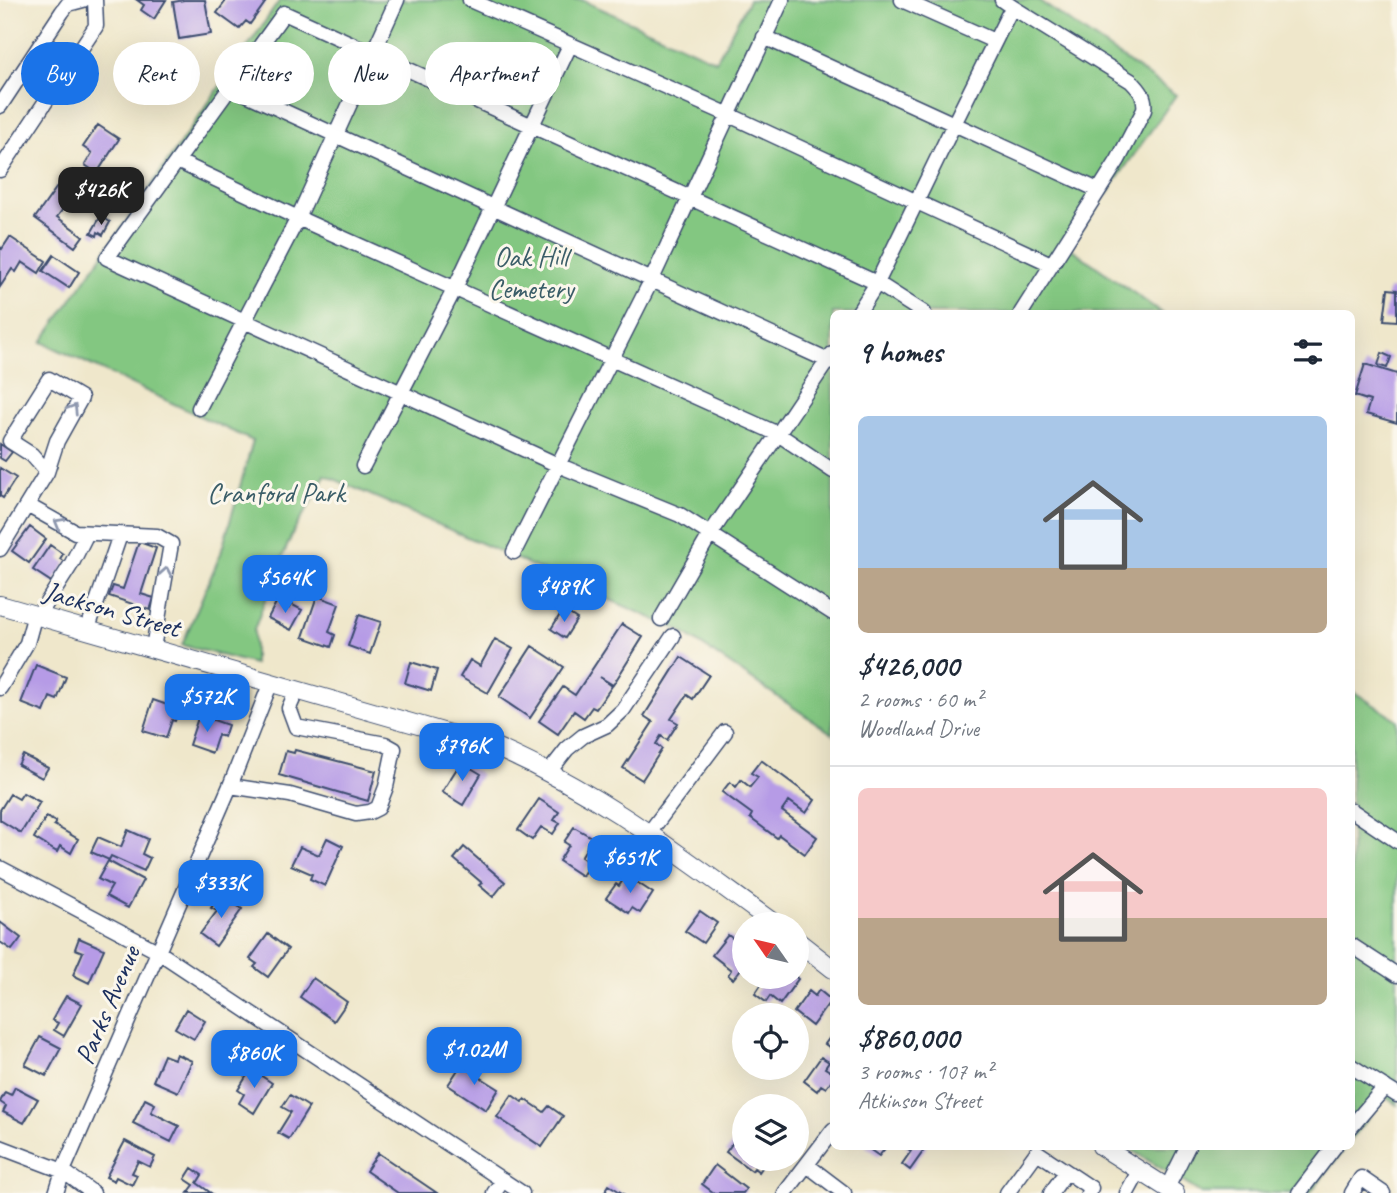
<!DOCTYPE html>
<html lang="en">
<head>
<meta charset="utf-8">
<style>
  :root { --surface:#fff; --page:#f2f2f3; --text:#1f2937; --muted:#747a83; --line:#e0e1e3; --accent:#1a73e8 }
  body { margin:0; font-family:Caveat,sans-serif; background:var(--page); color:var(--text); height:100vh; display:flex; flex-direction:column; font-size:26px; white-space:nowrap }
  * { box-sizing:border-box; margin:0 }
  p { font-size:23px; color:var(--muted) }
  .icon { flex:none; width:38px; height:38px; fill:none; stroke:currentColor; stroke-width:2; stroke-linecap:round; stroke-linejoin:round }
  .map { position:relative; flex:1; overflow:hidden }
  .drawer { position:absolute; left:830px; top:310px; width:525px; height:840px; display:flex; flex-direction:column; background:var(--surface); border-radius:10px; box-shadow:0 7px 28px #0002 }
  .drawer>* { flex:none }
  .guide { position:absolute; left:21px; top:42px; width:665px; height:63px; display:flex; gap:14px }
  .needle { width:46px; rotate:304deg }
  .fabs { position:absolute; left:732px; top:912px; display:grid; gap:14px }
  .fabs a { display:grid; place-items:center; width:77px; height:77px; border-radius:50%; background:var(--surface); box-shadow:0 7px 28px #0002; font-size:35px }
  .price { position:absolute; translate:-50% -60px; padding:0 16px; border-radius:14px; background:var(--accent); color:#fff; font-size:23px; line-height:46px; filter:drop-shadow(0 2px 4px #0008) }
  .price::after { content:''; position:absolute; left:50%; top:42px; width:21px; height:16px; margin-left:-10px; background:inherit; clip-path:polygon(0 0,100% 0,50% 100%) }
  .price.selected { background:#222; color:#fff }
  ul { padding:0; list-style:none }
  li { display:grid; align-content:center; gap:14px; height:371px; padding:0 28px }
  li+li { border-top:2px solid var(--line) }
  li span { display:grid; place-items:center; height:217px; border-radius:10px; color:#555 }
  li>.icon { margin-inline-start:auto }
  span .icon { width:126px; height:126px; fill:#fffc; stroke-width:1 }
  li b { font-size:30px }
  h2 { display:flex; justify-content:space-between; align-items:center; height:84px; padding:0 28px; font-size:30px }
  .pill { padding:0 24px; border-radius:32px; background:var(--surface); box-shadow:0 7px 28px #0002; font-size:24px; line-height:63px }
  .pill.selected { background:var(--accent); color:#fff }
  .map>svg:first-child { display:block }
  .green { fill:#83c781; stroke:#4f7b70; stroke-width:2 }
  .building { fill:#b69be6 }
  .lines { fill:none; stroke-linecap:round; stroke-linejoin:round }
  .minor-casing { stroke:#3b4b6e; stroke-width:17 }
  .major-casing { stroke:#3b4b6e; stroke-width:20 }
  .minor { stroke:#fff; stroke-width:14 }
  .major { stroke:#fff; stroke-width:18 }
  .oneway { stroke:#8d97ae }
  .labels { text-anchor:middle; dominant-baseline:central; stroke-width:6; stroke-linejoin:round; paint-order:stroke }
  .park-label { font-size:28px; fill:#3a5d68; stroke:#fbf7ec }
  .street-label { font-size:28px; fill:#1b2f5e; stroke:#fbf7ec }
</style>
</head>
<body>
<div class="map">
<svg width="1397" height="1193" viewBox="0 0 1397 1193">
  <rect width="100%" height="100%" fill="#fbf7ec"/>
  <filter id="ink" filterUnits="userSpaceOnUse"><feTurbulence type="fractalNoise" baseFrequency=".0143" numOctaves="2"/><feDisplacementMap in="SourceGraphic" scale="14" xChannelSelector="R" yChannelSelector="G"/><feConvolveMatrix kernelMatrix="1 2 1 2 8 2 1 2 1" color-interpolation-filters="sRGB"/></filter>
  <filter id="wash" filterUnits="userSpaceOnUse"><feTurbulence type="fractalNoise" baseFrequency=".00686" numOctaves="4" result="noise"/><feDisplacementMap in="SourceGraphic" scale="28" xChannelSelector="R" yChannelSelector="G"/><feGaussianBlur stdDeviation="1.57" result="paint"/><feColorMatrix in="noise" values="0 0 0 0 0 0 0 0 0 0 0 0 0 0 0 0 0 1.4 0 .05"/><feComposite in="paint" operator="in"/></filter>
  <g filter="url(#wash)">
    <rect width="100%" height="100%" fill="#efe7cb"/>
    <path class="green" d="M280 0H582L716 61 749 0H1038L1176 95 1069 247 1162 313H833V734L679 630 325 475 315 496 294 530 273 579 254 630V664L182 645 221 553 253 441 42 342Z
      M1351 690 1397 720V1105L1385 1097 1351 1140Z
      M1125 1146H1347L1310 1193H1201Z"/>
    <g id="blocks">
      <path class="building" d="M137 0H166L154 19 141 10 144 5Z
        M184 0H205L211 34 179 39 173 2Z
        M222 0H267L250 24 246 21 239 29 217 13 225 2Z
        M146 59 164 72 148 94 131 81Z
        M98 125 119 139 97 173 85 165 92 153 83 147Z
        M59 184 74 194 57 217 83 236 75 247 35 218Z
        M101 216 110 222 103 235 98 232 97 236 91 233Z
        M10 237 46 261 39 273 22 262 16 272 12 269 0 287V247L2 249Z
        M54 255 79 272 69 288 43 271Z
        M1388 289 1397 290V321L1384 320Z
        M1382 353 1391 357 1387 368 1378 365Z
        M1365 364 1397 374V423L1366 414 1370 401 1355 396Z
        M0 444 12 452 5 461 0 458Z
        M0 468 16 478 3 498 0 496Z
        M30 527 46 539 29 563 12 551Z
        M139 542 156 548 141 594 154 598 150 610 109 596 113 586 123 589Z
        M50 545 63 554 60 559 66 563 53 583 33 570Z
        M317 596 339 604 329 632 335 635 331 647 303 637Z
        M277 601 289 608 291 604 302 610 291 630 268 618Z
        M563 610 577 619 565 638 551 629Z
        M359 615 381 622 370 654 348 646Z
        M622 624 643 637 613 685 600 677 612 686 596 709 592 707 584 718 574 711 558 734 539 721 563 687 575 695Z
        M495 639 513 649 488 693 460 677 470 660 480 666Z
        M532 646 564 667 530 718 499 697Z
        M681 657 709 675 693 699 687 695 671 719 678 723 667 740 661 736 656 744 662 749 642 780 623 768 653 722 644 716Z
        M411 662 437 670 431 691 405 683Z
        M36 665 66 677 57 700 50 697 44 712 21 703Z
        M153 700 179 709 175 721 172 720 166 738 143 731Z
        M199 715 228 725 224 737 218 735 212 753 189 745Z
        M295 750 376 771 368 801 279 775 286 751 294 753Z
        M23 755 48 768 42 778 18 765Z
        M761 760 815 800 806 813 789 801 782 811 817 837 805 854 779 835 777 838 750 818 752 814 722 792 730 782 736 787 741 780 750 787 758 777 751 773Z
        M461 762 481 774 463 805 442 792Z
        M23 793 40 802 21 833 0 820V810L10 794 19 799Z
        M539 799 559 812 554 820 560 823 553 834 541 827 532 840 518 830Z
        M46 817 56 822 54 825 78 839 71 853 60 846 57 852 34 838Z
        M574 827 593 838 581 857 590 863 582 876 559 861 569 845 564 842Z
        M128 830 148 839 142 854 150 858 144 871 111 856 109 860 91 852 98 837 121 847Z
        M327 838 343 846 325 886 310 879 312 874 291 865 300 847 319 855Z
        M464 847 505 882 493 897 479 885 482 883 454 859Z
        M108 861 143 880 128 908 106 896 112 886 98 879Z
        M626 875 653 893 640 913 632 908 629 913 606 898 616 884 619 886Z
        M221 894 242 909 216 946 200 934 217 911 211 908Z
        M700 911 717 923 703 943 685 931Z
        M0 922 21 938 12 950 0 942Z
        M268 934 288 949 268 977 254 967 257 964 250 959Z
        M728 935 744 947V965L733 979 728 975 731 970 712 955Z
        M79 938 104 949 89 983 73 975 83 952 75 949Z
        M767 976H795L798 979 780 1004 770 996 766 1002 755 994Z
        M313 978 347 1002 334 1021 300 997Z
        M819 990 831 1000 812 1026 794 1012 809 991 815 996Z
        M66 996 82 1004 64 1036 54 1030 58 1023 52 1020Z
        M186 1009 205 1021 194 1039 175 1028Z
        M833 1033V1050L825 1044Z
        M40 1037 61 1048 46 1076 25 1065Z
        M176 1054 192 1061 178 1092 153 1081 164 1055 174 1059Z
        M821 1057 829 1062 825 1068 833 1073V1078L826 1088 821 1085 817 1091 804 1081Z
        M461 1065 499 1089 486 1110 448 1085Z
        M251 1069 272 1083 254 1113 239 1103 244 1094 238 1090Z
        M15 1087 38 1099 24 1123 3 1112 6 1106 0 1102 5 1092 11 1095Z
        M290 1095 309 1107 289 1139 278 1133 291 1112 282 1107Z
        M512 1095 522 1102 525 1099 544 1112 549 1106 563 1116 542 1147 497 1117Z
        M145 1099 155 1104 151 1112 179 1126 171 1142 133 1123Z
        M740 1133 744 1136V1158H769L759 1172 754 1168 752 1171 726 1152Z
        M125 1141 155 1157 150 1167 138 1161 132 1173 137 1175 132 1185 116 1177 114 1181 106 1177Z
        M865 1146H887L879 1156Z
        M904 1146H927L910 1170 902 1164 911 1151Z
        M378 1153 437 1193H398L366 1171Z
        M715 1165 746 1189 743 1193H714L702 1184Z
        M192 1168 202 1175 197 1183 211 1193H188L194 1185 185 1179Z
        M609 1185 622 1193H604Z"/>
    </g>
  </g>
  <g filter="url(#ink)">
    <use href="#blocks" fill-opacity="0" stroke="#3b4b6e" stroke-width="2"/>
    <g class="lines">
      <g class="minor-casing">
        <path id="minor" d="M470 0 727 114 1051 264
          M902 0 994 41
          M1012 7 1131 81C1140 90 1146 97 1144 110L1118 160 1021 313
          M764 37 954 124 1012 7 1002 0
          M231 87 833 363
          M0 106 62 12 68 4 83 0
          M177 161 298 218 778 434 833 471
          M0 170 96 26 95 0
          M858 313 877 283 954 124 1098 190
          M199 408 298 218 397 0
          M363 466 455 288 570 45
          M27 505 75 532 157 536 171 544 153 648
          M0 549 47 472 57 441 81 398 49 379 10 441 32 455 47 472
          M514 552 652 279 782 0
          M833 613 680 515 558 465 107 258 284 13 877 283 924 313
          M39 615 72 563 87 533
          M661 619 711 533 832 354
          M88 628 120 535
          M0 688 27 643 35 614
          M549 772 567 749 583 736 607 725 623 710 673 636
          M230 786 290 795 356 814 370 812 378 808 386 787 394 749 385 744 296 727 289 708 297 690
          M1351 810 1397 841
          M649 833 725 732
          M0 868 157 951 522 1193
          M1351 945 1397 975
          M1351 1066 1397 1095
          M1351 1127 1385 1087
          M0 1147 63 1171 93 1193
          M807 1165 844 1193
          M1167 1188 1188 1146
          M56 1193 63 1171 230 786 271 682
          M494 1193 503 1180
          M785 1193 833 1130
          M1007 1193 1037 1152 1091 1188 1088 1193
          M1051 1193 1066 1172
          M1127 1193 1139 1171
          M1299 1193 1335 1146
          M1352 1193 1361 1178 1383 1193"/>
      </g>
      <g class="major-casing">
        <path id="major" d="M0 605 495 747C601 793 682 857 775 924
          M796 940 833 969
          M1101 1146 1175 1193"/>
      </g>
      <use href="#minor" class="minor"/>
      <use href="#major" class="major"/>
    </g>
    <defs><path id="oneway-chevron" d="M-2-3.5L2.5 0L-2 3.5" fill="none" stroke-width="1.6" stroke-linecap="round" stroke-linejoin="round" transform="scale(1.75)"/></defs>
    <g class="oneway">
      <use href="#oneway-chevron" transform="translate(73 409) rotate(-58)"/>
      <use href="#oneway-chevron" transform="translate(59 523) rotate(-150)"/>
      <use href="#oneway-chevron" transform="translate(166 572) rotate(-80)"/>
    </g>
  </g>
  <g class="labels">
    <g class="park-label">
      <text x="531" y="256">Oak Hill<tspan x="531" dy="32">Cemetery</tspan></text>
      <text x="276" y="492">Cranford Park</text>
    </g>
    <g class="street-label">
      <text transform="translate(112 609) rotate(16)">Jackson Street</text>
      <text transform="translate(107 1005) rotate(-67)">Parks Avenue</text>
    </g>
  </g>
</svg>
<div class="fabs">
<a><svg class="needle" viewBox="-14 -14 28 28"><path d="M0-13l5 13h-10z" fill="#e53935"/><path d="M0 13l5-13h-10z" fill="#747a83"/></svg></a>
<a><svg class="icon" aria-label="locate" viewBox="0 0 24 24"><circle cx="12" cy="12" r="6"/><path d="M12 2v4M12 18v4M2 12h4M18 12h4"/></svg></a>
<a><svg class="icon" aria-label="layers" viewBox="0 0 24 24"><path d="M12 4l9 5-9 5-9-5zM3 14l9 5 9-5"/></svg></a>
</div>
<b class="price selected" style="left:101px;top:227px">$426K</b>
<b class="price" style="left:285px;top:615px">$564K</b>
<b class="price" style="left:564px;top:624px">$489K</b>
<b class="price" style="left:207px;top:734px">$572K</b>
<b class="price" style="left:462px;top:783px">$796K</b>
<b class="price" style="left:630px;top:895px">$651K</b>
<b class="price" style="left:221px;top:920px">$333K</b>
<b class="price" style="left:474px;top:1087px">$1.02M</b>
<b class="price" style="left:254px;top:1090px">$860K</b>
<div class="guide">
<a class="pill selected">Buy</a>
<a class="pill">Rent</a>
<a class="pill">Filters</a>
<a class="pill">New</a>
<a class="pill">Apartment</a>
</div>
<section class="drawer">
<h2>9 homes<svg class="icon" aria-label="filters" viewBox="0 0 24 24"><path d="M4 7h16M4 17h16"/><circle cx="9" cy="7" r="2"/><circle cx="15" cy="17" r="2"/></svg></h2>
<ul>
<li><span style="background:linear-gradient(#a9c7e8 70%,#b9a48a 0)"><svg class="icon" aria-label="home" viewBox="0 0 24 24"><path d="M3 11l9-7 9 7M6 9v11h12V9"/></svg></span><div><b>$426,000</b><p>2 rooms · 60 m²</p><p>Woodland Drive</p></div></li>
<li><span style="background:linear-gradient(#f6c9c9 60%,#b9a48a 0)"><svg class="icon" aria-label="home" viewBox="0 0 24 24"><path d="M3 11l9-7 9 7M6 9v11h12V9"/></svg></span><div><b>$860,000</b><p>3 rooms · 107 m²</p><p>Atkinson Street</p></div></li>
</ul>
</section>
</div>
</body>
</html>
